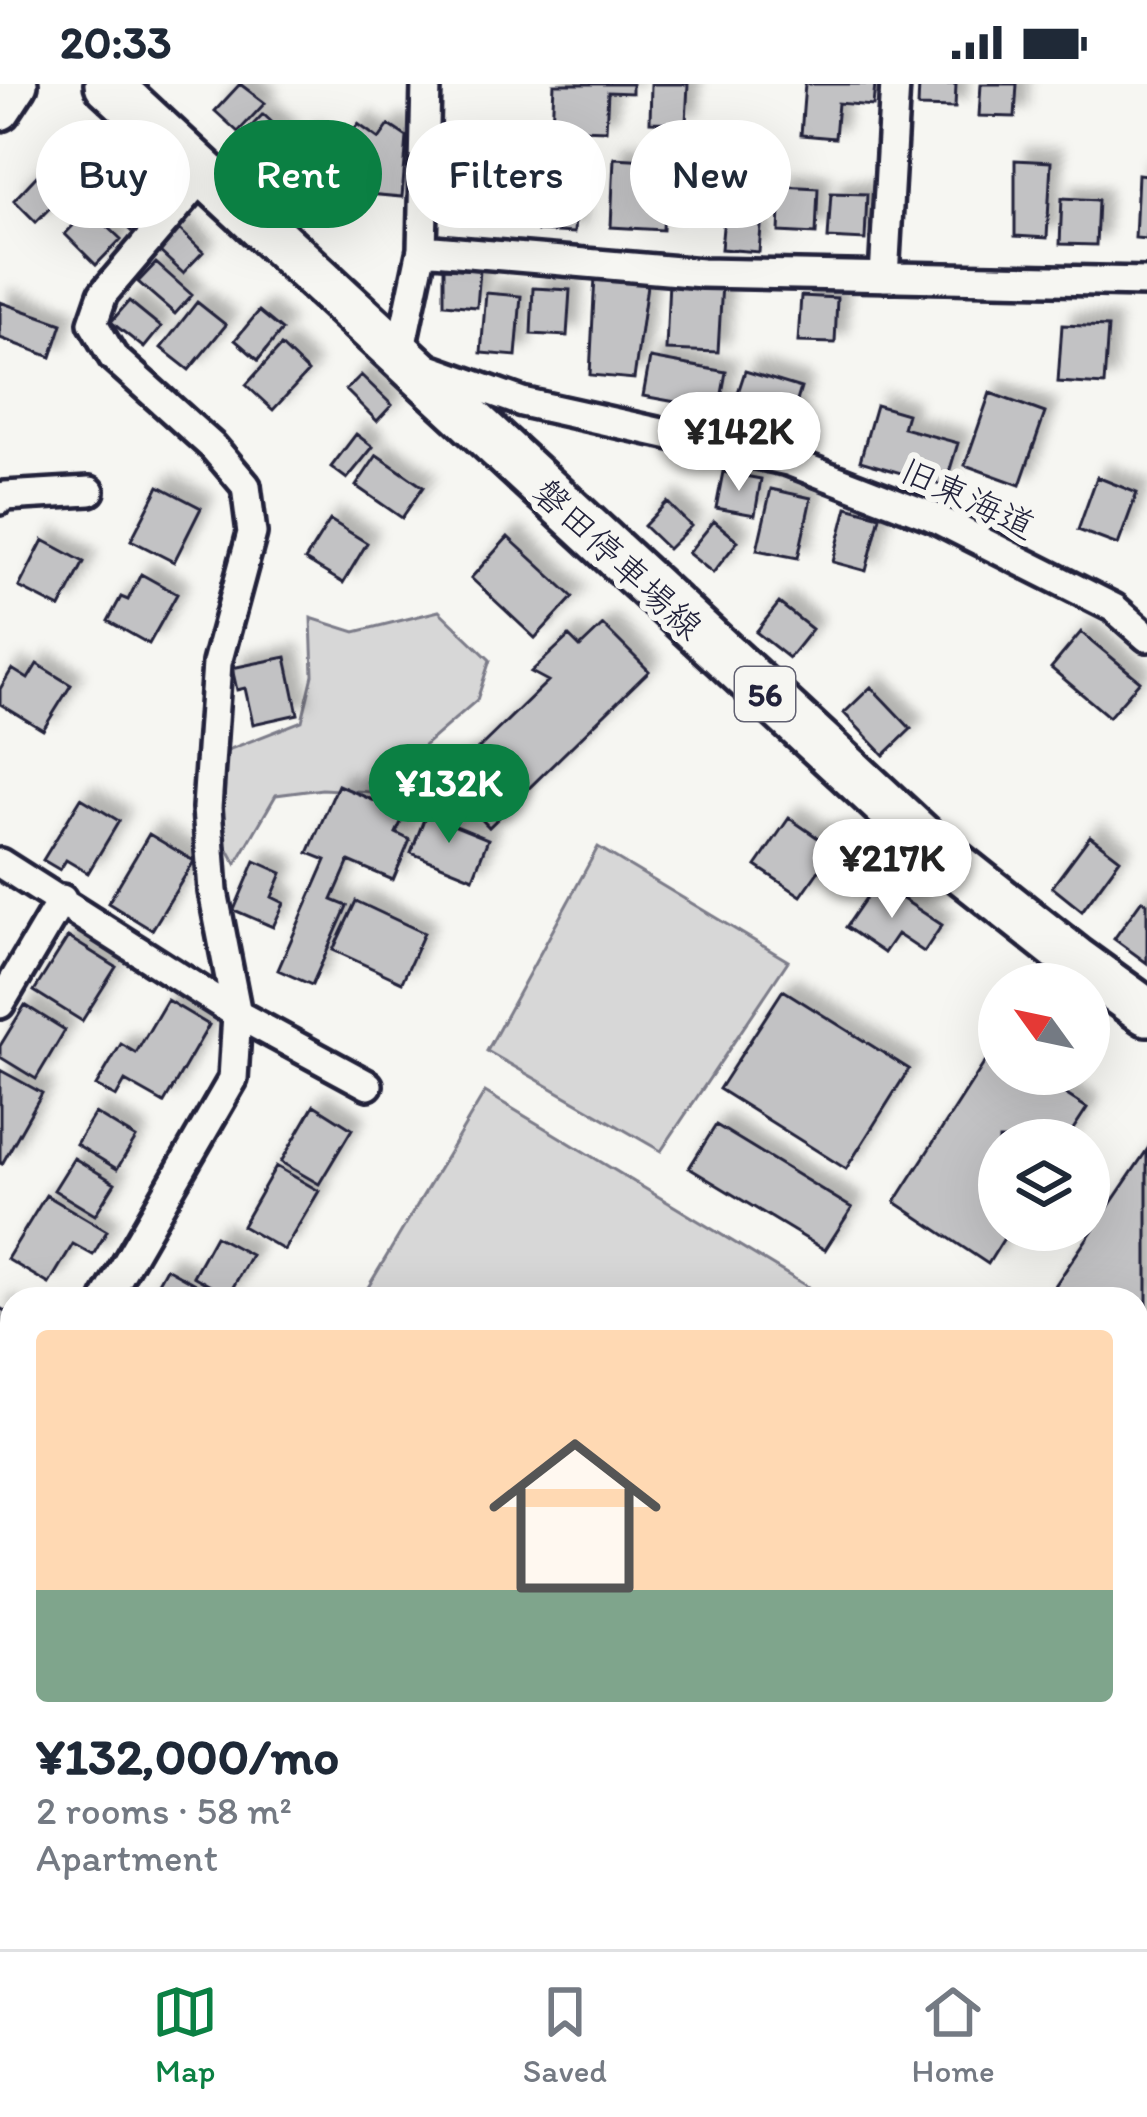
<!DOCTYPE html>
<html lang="en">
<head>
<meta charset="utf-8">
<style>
  :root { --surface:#fff; --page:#f6f6f7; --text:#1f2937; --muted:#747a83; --line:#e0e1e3; --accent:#0b8043 }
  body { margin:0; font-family:Itim,"Klee One",sans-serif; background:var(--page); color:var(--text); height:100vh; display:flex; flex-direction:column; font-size:45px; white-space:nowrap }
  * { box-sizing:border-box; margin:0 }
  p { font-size:39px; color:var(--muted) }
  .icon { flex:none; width:66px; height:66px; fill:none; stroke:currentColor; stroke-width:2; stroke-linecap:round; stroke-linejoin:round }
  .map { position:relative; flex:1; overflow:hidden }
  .details { position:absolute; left:0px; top:1203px; width:1149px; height:663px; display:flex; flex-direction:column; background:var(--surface); border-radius:36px 36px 0 0; box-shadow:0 12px 48px #0002 }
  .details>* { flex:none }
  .guide { position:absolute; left:36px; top:36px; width:1077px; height:108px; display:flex; gap:24px }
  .needle { width:78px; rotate:303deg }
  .controls { position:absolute; left:978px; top:879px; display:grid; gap:24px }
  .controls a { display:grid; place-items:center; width:132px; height:132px; border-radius:50%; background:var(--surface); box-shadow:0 12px 48px #0002; font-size:60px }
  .price { position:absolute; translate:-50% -102px; padding:0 27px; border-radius:42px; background:#fff; color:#222; font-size:39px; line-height:78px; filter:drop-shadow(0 3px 6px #0008) }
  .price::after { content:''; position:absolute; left:50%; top:72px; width:36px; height:27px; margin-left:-18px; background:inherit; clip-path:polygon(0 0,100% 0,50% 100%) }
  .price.on { background:var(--accent); color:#fff }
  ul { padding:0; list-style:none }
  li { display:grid; align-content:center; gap:24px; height:636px; padding:0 36px }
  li+li { border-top:3px solid var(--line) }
  li span { display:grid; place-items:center; height:372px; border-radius:12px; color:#555 }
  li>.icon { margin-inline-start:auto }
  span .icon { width:216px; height:216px; fill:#fffc; stroke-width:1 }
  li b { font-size:51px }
  .chip { padding:0 42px; border-radius:54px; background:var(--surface); box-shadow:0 12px 48px #0002; font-size:42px; line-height:108px }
  .chip.on { background:var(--accent); color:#fff }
  .status { display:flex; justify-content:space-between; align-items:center; height:84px; padding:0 60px; background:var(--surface); direction:ltr }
  .status svg { height:33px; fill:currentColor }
  .tab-bar { display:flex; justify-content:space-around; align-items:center; height:168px; border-top:3px solid var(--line); background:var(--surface); font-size:33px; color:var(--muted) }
  .tab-bar a { display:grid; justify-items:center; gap:6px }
  .tab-bar .on { color:var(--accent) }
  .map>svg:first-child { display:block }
  .green { fill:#d7d7d7; stroke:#7c7c89; stroke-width:3 }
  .building { fill:#c2c2c4; stroke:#22223b; stroke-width:3; filter:url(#shadow) }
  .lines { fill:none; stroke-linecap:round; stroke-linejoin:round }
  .minor-casing { stroke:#22223b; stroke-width:36 }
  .tertiary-casing { stroke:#22223b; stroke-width:42 }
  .secondary-casing { stroke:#22223b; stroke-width:48 }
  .primary-casing { stroke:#22223b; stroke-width:54 }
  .minor { stroke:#f6f6f2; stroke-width:27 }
  .tertiary { stroke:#f6f6f2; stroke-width:33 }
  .secondary { stroke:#f6f6f2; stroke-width:39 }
  .primary { stroke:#f6f6f2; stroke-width:45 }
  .labels { text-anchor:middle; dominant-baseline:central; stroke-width:12; stroke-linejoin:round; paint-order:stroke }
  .shield { fill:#f6f6f2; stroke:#626272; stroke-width:3 }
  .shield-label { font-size:33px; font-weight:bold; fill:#22223b }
  .street-label { font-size:36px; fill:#22223b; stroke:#f6f6f2 }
</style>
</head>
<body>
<div class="status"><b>20:33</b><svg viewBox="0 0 49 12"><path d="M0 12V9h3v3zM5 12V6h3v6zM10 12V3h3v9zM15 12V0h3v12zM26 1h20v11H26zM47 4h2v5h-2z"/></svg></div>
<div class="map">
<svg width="1147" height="1865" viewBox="0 0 1147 1865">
  <defs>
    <filter id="shadow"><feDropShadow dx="11" dy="-11" stdDeviation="6" flood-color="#0004"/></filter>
  </defs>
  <rect width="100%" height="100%" fill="#f6f6f2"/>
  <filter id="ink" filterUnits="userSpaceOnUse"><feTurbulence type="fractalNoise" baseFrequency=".00833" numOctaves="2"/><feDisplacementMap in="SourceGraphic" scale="24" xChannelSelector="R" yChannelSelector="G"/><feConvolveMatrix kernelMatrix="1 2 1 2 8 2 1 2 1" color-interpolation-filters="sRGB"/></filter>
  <g filter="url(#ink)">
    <path class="green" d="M439 527 490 576 477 616 371 708 322 705 276 711 236 780 214 740 225 667 302 637 313 591 311 534 355 548Z
      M598 763 788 877 661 1067 487 967Z
      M485 1008 828 1215H361Z
      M271 1854H586L579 1865H289Z"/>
    <path class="building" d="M240 0 265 19 238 48 215 27Z
      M554 0H632V9L608 8 606 46 552 44Z
      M651 0H688L686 39 650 38Z
      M805 0H875L873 22 838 19 835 54 801 51Z
      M919 0H956L955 24 918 23Z
      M981 0H1017L1015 33 979 32Z
      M263 30 287 52 257 84 234 61Z
      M358 40 379 55 389 41 407 53 402 113 368 110 328 82Z
      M309 49 325 64 284 109 264 91 293 58 298 63Z
      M82 51 108 78 88 98 62 71Z
      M614 74 666 77 663 146 611 143Z
      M1015 76 1051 78 1047 154 1015 152Z
      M50 78 73 100 36 138 14 116Z
      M729 78 766 80 759 168 721 165Z
      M126 85 159 118 131 147 98 114Z
      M1138 90 1147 91V155L1135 154Z
      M326 93 351 114 334 134 309 113Z
      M540 102 577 103 574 149 538 147Z
      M781 102 818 104 816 150 779 148Z
      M831 109 867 110 865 156 828 154Z
      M1062 114 1098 116 1096 161 1060 160Z
      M89 125 121 155 96 181 65 150Z
      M179 145 203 168 183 189 158 166Z
      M156 179 192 211 175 230 138 198Z
      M444 184 480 186 477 223 444 220Z
      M595 192 648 194 634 295 590 291Z
      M669 196 722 199 718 268 666 266Z
      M533 204 570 206 567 252 531 250Z
      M486 209 521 212 516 272 481 269Z
      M801 212 837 214 835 259 798 258Z
      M129 217 161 243 144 264 111 238Z
      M0 218 62 240 51 273 0 254Z
      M197 218 226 241 189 286 161 264Z
      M259 227 282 246 258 276 235 256Z
      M1062 241 1108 243 1104 301 1058 298Z
      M281 262 308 288 273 326 246 301Z
      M650 274 726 288 719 326 643 312Z
      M745 287 801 304 788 347 731 330Z
      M361 291 392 321 377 337 346 306Z
      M990 309 1045 329 1020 401 965 381Z
      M876 321 907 330 903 344 958 359 945 402 860 377Z
      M356 350 373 363 347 395 331 383Z
      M377 371 423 403 402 434 356 402Z
      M723 388 761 395 755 431 716 424Z
      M1097 393 1137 409 1118 461 1078 446Z
      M159 402 201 424 174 478 131 456Z
      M771 405 811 414 798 474 757 466Z
      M667 418 691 442 668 465 644 442Z
      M847 423 880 432 866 487 833 478Z
      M330 436 367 459 343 499 305 476Z
      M714 437 738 457 713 489 688 469Z
      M508 453 573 513 535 554 471 494Z
      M43 456 84 478 60 524 19 503Z
      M141 490 177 510 149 560 108 537 121 513 128 516Z
      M779 519 812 545 789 574 756 548Z
      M603 541 649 587 489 743 445 697 548 597 531 588 569 552 580 563Z
      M1081 548 1140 597 1109 633 1051 584Z
      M286 573 298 630 253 640 245 604 237 606 232 584Z
      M37 580 71 601 43 646 0 620V605L12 585 28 595Z
      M871 603 911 645 884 671 844 629Z
      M338 701 405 730 396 749 410 756 393 796 349 777 332 816 347 822 312 901 278 886 326 776 308 769Z
      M81 714 119 737 88 789 66 776 60 786 43 776Z
      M426 730 488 755 473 794 411 769Z
      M789 734 834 765 801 812 756 782Z
      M149 750 194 777 152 846 108 819Z
      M1090 752 1120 775 1082 827 1052 803Z
      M255 777 282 789 272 813 284 819 273 843 234 826Z
      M877 798 942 841 924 868 897 850 884 869 846 843Z
      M1142 816 1147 819V879L1114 855Z
      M356 817 424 849 402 898 333 866Z
      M68 853 116 883 82 937 34 907Z
      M783 906 909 985 846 1085 719 1005Z
      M167 916 209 941 164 1019 125 997 116 1013 96 1002 121 960 136 969Z
      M25 921 65 946 36 995 0 973V962Z
      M994 964 999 967V990H1034L1087 1024 1066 1056H999V1146H1009L988 1180 895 1118Z
      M0 986 42 1009 2 1080 0 1079Z
      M314 1021 352 1045 319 1100 281 1078Z
      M95 1029 136 1054 117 1085 76 1060Z
      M716 1041 852 1124 825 1166 689 1084Z
      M1147 1066V1275L1137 1269V1215H1046Z
      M74 1074 115 1099 95 1131 54 1106Z
      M276 1082 319 1107 284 1166 242 1142Z
      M46 1111 107 1147 93 1171 73 1160 49 1200 7 1175Z
      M215 1152 251 1171 228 1212 193 1192Z
      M166 1184 222 1215H149Z
      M0 1224 12 1231V1293L0 1286Z
      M12 1436V1471L0 1464Z
      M1137 1483 1147 1489V1621L1137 1637Z
      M0 1499 12 1506V1549L6 1545 0 1554Z
      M1 1590 12 1597V1638L0 1630Z
      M711 1854H752L745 1865H728Z
      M880 1854H998L991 1865H884L888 1859Z"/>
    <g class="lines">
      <g class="minor-casing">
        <path id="minor" d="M426 0 422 165 399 274 522 318 788 377 931 432 1114 524 1147 553
          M422 165 702 189 1147 198
          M884 193 895 0
          M0 416 5 412 90 407
          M0 779 237 930 368 1001
          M0 920 62 815
          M106 1215 233 995 237 930 213 807 207 724 217 579 252 449 246 402 213 363 113 273 93 239 103 210 206 89
          M0 1300 12 1307
          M0 1394 12 1370"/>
      </g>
      <g class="tertiary-casing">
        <path id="tertiary" d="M0 1824 12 1830
          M67 1854 91 1865
          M1134 1865 1147 1845"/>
      </g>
      <g class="secondary-casing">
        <path id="secondary" d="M0 26 17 0"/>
      </g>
      <g class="primary-casing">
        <path id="primary" d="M108 0 926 758 1075 876 1147 928"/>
      </g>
      <use href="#minor" class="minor"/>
      <use href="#tertiary" class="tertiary"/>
      <use href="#secondary" class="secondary"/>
      <use href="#primary" class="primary"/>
    </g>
  </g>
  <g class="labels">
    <rect class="shield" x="735" y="583" width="60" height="54" rx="9"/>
    <g class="shield-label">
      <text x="765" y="610">56</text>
    </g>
    <g class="street-label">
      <text transform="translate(968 414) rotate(25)">旧東海道</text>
      <text transform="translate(618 475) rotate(43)">磐田停車場線</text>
    </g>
  </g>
</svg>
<div class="controls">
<a><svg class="needle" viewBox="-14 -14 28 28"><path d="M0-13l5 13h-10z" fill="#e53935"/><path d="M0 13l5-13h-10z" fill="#747a83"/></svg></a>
<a><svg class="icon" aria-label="layers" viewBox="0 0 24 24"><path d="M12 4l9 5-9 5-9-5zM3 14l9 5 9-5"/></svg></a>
</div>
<b class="price" style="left:739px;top:410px">¥142K</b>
<b class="price on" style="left:449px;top:762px">¥132K</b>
<b class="price" style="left:892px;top:837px">¥217K</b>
<div class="guide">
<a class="chip">Buy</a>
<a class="chip on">Rent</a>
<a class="chip">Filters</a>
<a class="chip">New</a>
</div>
<section class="details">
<ul>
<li><span style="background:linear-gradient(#ffd9b3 70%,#7fa58c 0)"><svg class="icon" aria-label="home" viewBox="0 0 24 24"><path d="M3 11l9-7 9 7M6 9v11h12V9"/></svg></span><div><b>¥132,000/mo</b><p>2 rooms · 58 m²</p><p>Apartment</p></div></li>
</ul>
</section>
</div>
<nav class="tab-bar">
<a class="on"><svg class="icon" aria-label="map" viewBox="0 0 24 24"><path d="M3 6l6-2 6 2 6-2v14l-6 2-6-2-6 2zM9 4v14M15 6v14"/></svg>Map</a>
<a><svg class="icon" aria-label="saved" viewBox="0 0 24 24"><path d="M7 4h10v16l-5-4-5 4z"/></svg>Saved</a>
<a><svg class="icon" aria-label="home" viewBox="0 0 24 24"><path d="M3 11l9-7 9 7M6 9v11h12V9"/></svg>Home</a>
</nav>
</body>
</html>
